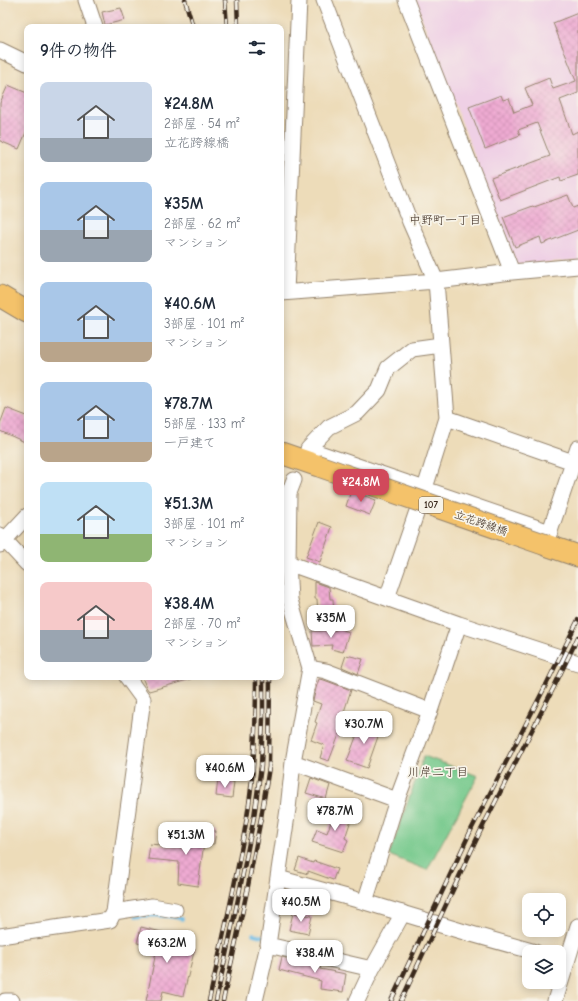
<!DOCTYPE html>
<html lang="ja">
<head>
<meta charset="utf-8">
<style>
  :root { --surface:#fff; --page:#f6f6f7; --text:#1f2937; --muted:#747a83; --accent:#d1495b }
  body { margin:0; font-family:"Comic Neue","Klee One",sans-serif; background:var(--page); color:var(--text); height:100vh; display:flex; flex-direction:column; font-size:15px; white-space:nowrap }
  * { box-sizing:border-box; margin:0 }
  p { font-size:13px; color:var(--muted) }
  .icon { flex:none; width:22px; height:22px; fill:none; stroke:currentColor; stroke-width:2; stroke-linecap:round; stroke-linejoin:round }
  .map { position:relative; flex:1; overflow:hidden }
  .sheet { position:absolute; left:24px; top:24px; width:260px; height:656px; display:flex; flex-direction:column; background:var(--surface); border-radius:8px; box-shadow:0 2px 10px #0003 }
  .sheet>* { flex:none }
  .buttons { position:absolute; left:522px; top:893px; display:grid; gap:8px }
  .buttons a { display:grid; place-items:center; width:44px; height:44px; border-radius:8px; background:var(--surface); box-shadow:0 2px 10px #0003; font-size:20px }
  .price { position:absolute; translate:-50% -34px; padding:0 9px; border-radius:8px; background:#fff; color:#222; font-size:13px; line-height:26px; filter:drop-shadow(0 1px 2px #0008) }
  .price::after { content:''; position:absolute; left:50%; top:24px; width:12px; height:9px; margin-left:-6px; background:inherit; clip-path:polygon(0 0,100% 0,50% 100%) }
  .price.on { background:var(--accent); color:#fff }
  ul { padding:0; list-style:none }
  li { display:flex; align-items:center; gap:12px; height:100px; padding:0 16px }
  li span { display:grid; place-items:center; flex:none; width:112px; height:80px; border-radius:8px; color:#555 }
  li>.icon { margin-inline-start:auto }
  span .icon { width:48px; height:48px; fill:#fffc; stroke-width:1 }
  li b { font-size:17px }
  h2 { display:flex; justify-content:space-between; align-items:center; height:48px; padding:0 16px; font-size:17px }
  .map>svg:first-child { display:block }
  .built { fill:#efd0e5 }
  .green { fill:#76c98c; stroke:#587a55 }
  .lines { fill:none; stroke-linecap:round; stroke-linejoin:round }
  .stream { stroke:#6bbbe6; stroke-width:3.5 }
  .building { fill:url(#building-cross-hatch) }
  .minor-casing { stroke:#94836c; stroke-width:17 }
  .highway-casing { stroke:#94836c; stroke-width:23 }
  .minor { stroke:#fff; stroke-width:15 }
  .highway { stroke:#f4c26a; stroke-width:21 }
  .rail-casing { stroke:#3b2a1e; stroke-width:4.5 }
  .rail { stroke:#f7f3e8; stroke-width:3; stroke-dasharray:9; stroke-linecap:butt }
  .highway-bridge-casing { stroke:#94836c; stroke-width:23; stroke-linecap:butt }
  .highway-bridge { stroke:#f4c26a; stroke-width:21 }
  .labels { text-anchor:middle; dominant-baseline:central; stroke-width:3.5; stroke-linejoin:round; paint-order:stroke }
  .shield { fill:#f7f3e8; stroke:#73665b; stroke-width:1 }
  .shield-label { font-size:10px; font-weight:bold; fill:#3b2a1e }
  .street-label { font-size:11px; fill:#3b2a1e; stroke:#f7f3e8 }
  .neighbourhood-label { font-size:12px; fill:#3b2a1e; stroke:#f7f3e8 }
</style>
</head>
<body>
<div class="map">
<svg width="578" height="1001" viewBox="0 0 578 1001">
  <defs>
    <pattern id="building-cross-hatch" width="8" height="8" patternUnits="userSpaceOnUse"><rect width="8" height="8" fill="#eeaad2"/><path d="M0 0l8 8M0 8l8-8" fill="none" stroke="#cd92b4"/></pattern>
  </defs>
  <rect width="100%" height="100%" fill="#f7f3e8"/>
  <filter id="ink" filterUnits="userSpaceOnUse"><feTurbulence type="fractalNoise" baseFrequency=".025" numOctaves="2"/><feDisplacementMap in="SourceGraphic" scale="8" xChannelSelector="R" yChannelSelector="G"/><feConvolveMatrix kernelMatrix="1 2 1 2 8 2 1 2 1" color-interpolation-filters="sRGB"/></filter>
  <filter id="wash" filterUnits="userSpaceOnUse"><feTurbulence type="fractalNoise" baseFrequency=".012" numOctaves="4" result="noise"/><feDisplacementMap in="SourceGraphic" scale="16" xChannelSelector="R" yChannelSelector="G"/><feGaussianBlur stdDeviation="0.9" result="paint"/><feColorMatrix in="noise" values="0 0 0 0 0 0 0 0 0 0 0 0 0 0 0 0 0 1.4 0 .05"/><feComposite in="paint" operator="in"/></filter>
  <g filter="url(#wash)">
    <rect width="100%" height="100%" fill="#eddcb9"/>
    <path class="built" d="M415 0H578V260L516 265Z"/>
    <path class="green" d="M424 756 478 776 427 870 389 855Z"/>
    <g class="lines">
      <path class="stream" d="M135 917C151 915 166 915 182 919
        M253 934 265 937"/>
    </g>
    <g id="blocks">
      <path class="building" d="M121 8 125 20 105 25 102 12Z
        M578 13V93L560 100 572 134 578 131V175L561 181 560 177 500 200 491 178 550 156 537 123 518 130 520 135 485 149 469 107 501 95 503 100 509 98 514 112 532 105 525 88 549 78 553 89 576 81 553 23Z
        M8 85 27 93V130L19 149 0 141V103Z
        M568 195 573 208 578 206V230L542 244 540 237 515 247 503 217 533 206 534 207Z
        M6 408 27 416V443L0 431V424Z
        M351 491 376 500 370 515 346 506Z
        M319 522 332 527 320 562 306 557Z
        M315 582 329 587 330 599H333L334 613 318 614 317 599H315Z
        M337 628 349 632 343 652 331 649 332 645 313 646 312 631 336 630Z
        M346 655 363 659 358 674 342 667Z
        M142 677H191V679L149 691 146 687Z
        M319 679 324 680 351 690 342 718 345 719 329 761 320 758 324 745 311 740 317 723 315 722 321 704 313 701 316 688Z
        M362 721 381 728 367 768 347 761Z
        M311 778 330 785 326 799 306 793Z
        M218 779 234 782 232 798 216 796Z
        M336 808 353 814 345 838 348 840 343 852 312 842 317 829 327 833Z
        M191 829 216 831 214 844 204 843 198 886 178 883 179 862 148 859 150 844 189 848Z
        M299 858 313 863 314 861 337 869 333 880 308 871V874L295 870Z
        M293 913 312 916 308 934 289 930Z
        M141 927 174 935 172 942 195 948 183 996 163 991 161 1001H146L157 947 137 943Z
        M282 957 321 966 320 969 346 974 343 992 320 989 321 981 279 970Z"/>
    </g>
  </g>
  <g filter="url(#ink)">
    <use href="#blocks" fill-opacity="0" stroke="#94836c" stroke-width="1"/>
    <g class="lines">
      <g class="minor-casing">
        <path id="minor" d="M86 0 95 27
          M324 0 410 222 436 281 447 418 425 488 387 598
          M406 0 512 272
          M0 50 27 63
          M286 292 299 0
          M281 293 436 281 512 272 578 266
          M441 345 412 349 388 368 379 390 357 413 329 427 308 449 550 532
          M447 418 573 462
          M0 535 27 564
          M547 540 578 448
          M0 545 27 516
          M288 563 289 493 294 480
          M310 668 326 671 430 711
          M293 762 397 800
          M278 878 365 902 461 931 535 952
          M365 902 397 800 430 711 459 624
          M114 912 143 699 127 677
          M0 936 110 920 114 912 152 906 175 910
          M268 945 372 969
          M5 1001H12
          M255 1001 268 945 288 809 293 762 310 668 290 600 288 563 459 624 578 663
          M357 1001 372 969 403 913
          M555 1001 578 926"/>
      </g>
      <g class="highway-casing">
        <path id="highway" d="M0 296 27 312
          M281 453 316 465
          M546 545 578 556"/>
      </g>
      <use href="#minor" class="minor"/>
      <use href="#highway" class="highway"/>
      <g class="rail-casing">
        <path id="rail" d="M185 0 193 27
          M225 0 227 27
          M237 0 238 27
          M209 1001C223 936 239 871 249 804 255 762 256 719 256 677
          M216 1001 238 899 254 817 261 766 263 718V677
          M223 1001 247 891 261 818 269 767 270 677
          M391 1001 472 828 547 683 578 620
          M401 1001 480 832 554 687 578 637"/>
      </g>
      <use href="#rail" class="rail"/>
      <g class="highway-bridge-casing">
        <path id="highway-bridge" d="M316 465 546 545"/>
      </g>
      <use href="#highway-bridge" class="highway-bridge"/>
    </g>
  </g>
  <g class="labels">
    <rect class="shield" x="419" y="497" width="24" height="16" rx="3"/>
    <g class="shield-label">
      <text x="431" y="505">107</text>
    </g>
    <g class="street-label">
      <text transform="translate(481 523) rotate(19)">立花跨線橋</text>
    </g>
    <g class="neighbourhood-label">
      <text x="445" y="220">中野町一丁目</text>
      <text x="438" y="772">川岸二丁目</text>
    </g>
  </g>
</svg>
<div class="buttons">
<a><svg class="icon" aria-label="locate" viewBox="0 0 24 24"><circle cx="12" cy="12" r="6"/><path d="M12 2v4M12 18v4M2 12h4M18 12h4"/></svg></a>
<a><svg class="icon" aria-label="layers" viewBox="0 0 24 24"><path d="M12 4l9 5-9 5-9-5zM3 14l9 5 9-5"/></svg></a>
</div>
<b class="price on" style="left:361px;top:503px">¥24.8M</b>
<b class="price" style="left:331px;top:639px">¥35M</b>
<b class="price" style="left:364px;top:745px">¥30.7M</b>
<b class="price" style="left:225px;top:789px">¥40.6M</b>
<b class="price" style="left:335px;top:832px">¥78.7M</b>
<b class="price" style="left:186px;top:856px">¥51.3M</b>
<b class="price" style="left:301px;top:923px">¥40.5M</b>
<b class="price" style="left:167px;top:964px">¥63.2M</b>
<b class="price" style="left:315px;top:974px">¥38.4M</b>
<section class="sheet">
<h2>9件の物件<svg class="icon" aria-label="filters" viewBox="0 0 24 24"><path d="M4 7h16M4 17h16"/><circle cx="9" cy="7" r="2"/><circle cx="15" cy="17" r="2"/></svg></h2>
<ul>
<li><span style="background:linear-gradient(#c9d6e8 70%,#9aa5b1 0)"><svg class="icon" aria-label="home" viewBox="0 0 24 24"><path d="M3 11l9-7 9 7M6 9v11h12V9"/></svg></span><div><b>¥24.8M</b><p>2部屋 · 54 m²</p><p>立花跨線橋</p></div></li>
<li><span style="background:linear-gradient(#a9c7e8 60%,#9aa5b1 0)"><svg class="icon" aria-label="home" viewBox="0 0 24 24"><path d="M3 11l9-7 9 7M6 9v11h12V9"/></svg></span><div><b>¥35M</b><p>2部屋 · 62 m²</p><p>マンション</p></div></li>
<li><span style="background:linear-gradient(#a9c7e8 75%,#b9a48a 0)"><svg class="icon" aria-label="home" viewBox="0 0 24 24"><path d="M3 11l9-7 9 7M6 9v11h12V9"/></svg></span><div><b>¥40.6M</b><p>3部屋 · 101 m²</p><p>マンション</p></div></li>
<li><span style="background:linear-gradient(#a9c7e8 75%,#b9a48a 0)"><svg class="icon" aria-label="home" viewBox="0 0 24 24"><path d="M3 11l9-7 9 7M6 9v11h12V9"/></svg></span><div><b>¥78.7M</b><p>5部屋 · 133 m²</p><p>一戸建て</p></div></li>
<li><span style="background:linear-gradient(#bfe0f5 65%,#8fb573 0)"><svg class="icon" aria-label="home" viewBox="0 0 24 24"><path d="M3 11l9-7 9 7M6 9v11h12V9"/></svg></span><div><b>¥51.3M</b><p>3部屋 · 101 m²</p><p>マンション</p></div></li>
<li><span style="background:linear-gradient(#f6c9c9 60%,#9aa5b1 0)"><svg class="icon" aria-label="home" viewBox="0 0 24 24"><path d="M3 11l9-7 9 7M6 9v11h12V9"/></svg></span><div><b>¥38.4M</b><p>2部屋 · 70 m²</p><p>マンション</p></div></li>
</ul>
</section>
</div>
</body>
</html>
